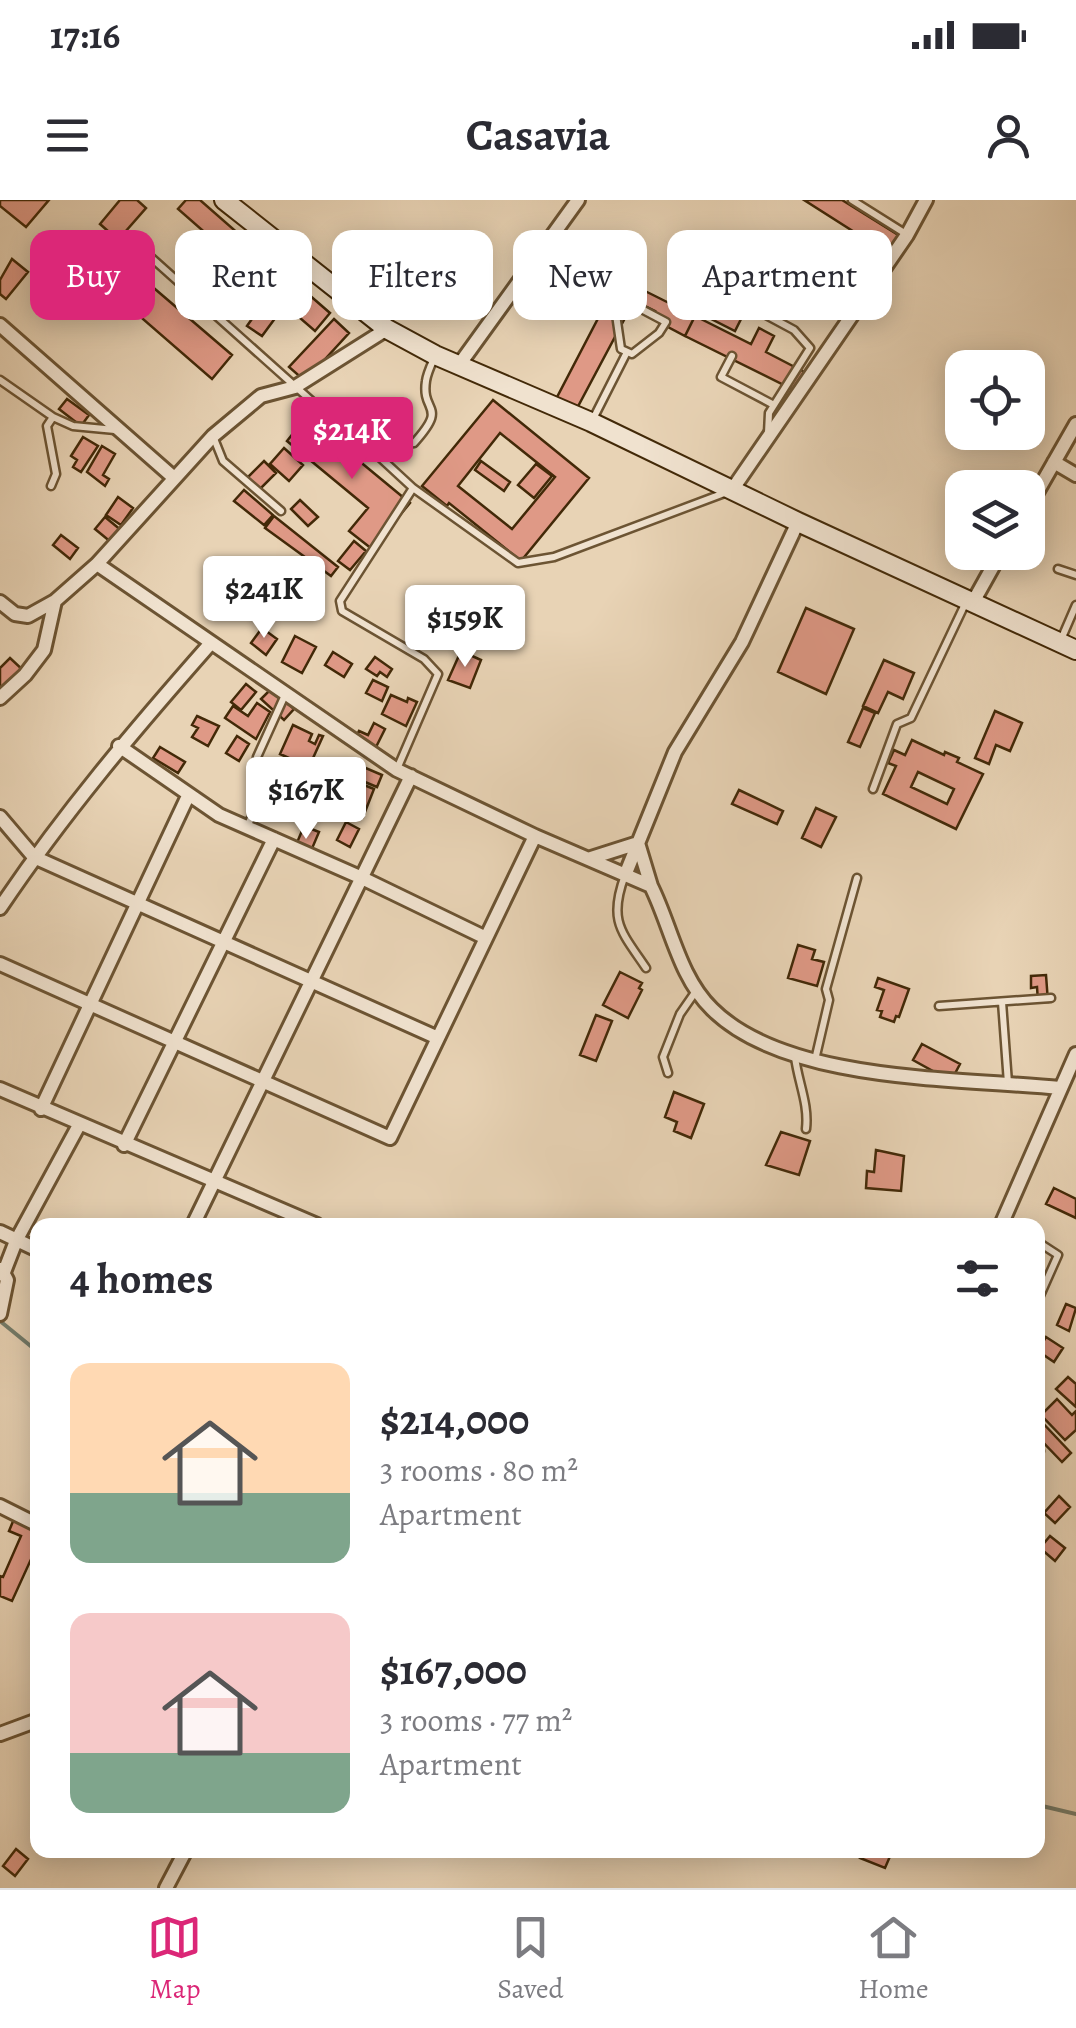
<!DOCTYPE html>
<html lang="en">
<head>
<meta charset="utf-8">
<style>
  :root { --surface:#fff; --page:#f7f7f7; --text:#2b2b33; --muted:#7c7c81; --line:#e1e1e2; --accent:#db2777 }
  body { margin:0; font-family:Alegreya,serif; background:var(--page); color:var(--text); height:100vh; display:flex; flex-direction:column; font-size:38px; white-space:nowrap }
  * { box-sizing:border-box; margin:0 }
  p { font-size:32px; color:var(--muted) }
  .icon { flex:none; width:55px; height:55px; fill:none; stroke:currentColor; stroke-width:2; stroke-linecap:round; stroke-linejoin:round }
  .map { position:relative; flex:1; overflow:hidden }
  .sheet { position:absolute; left:30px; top:1018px; width:1015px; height:640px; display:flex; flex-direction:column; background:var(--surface); border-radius:20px; box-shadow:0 5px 25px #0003 }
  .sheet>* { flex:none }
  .banner { position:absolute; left:30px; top:30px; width:1018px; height:90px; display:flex; gap:20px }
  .controls { position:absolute; left:945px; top:150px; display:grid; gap:20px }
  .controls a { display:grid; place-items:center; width:100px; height:100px; border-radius:20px; background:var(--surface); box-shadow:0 5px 25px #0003; font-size:50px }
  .price { position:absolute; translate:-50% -85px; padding:0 22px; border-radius:10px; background:#fff; color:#222; font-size:32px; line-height:65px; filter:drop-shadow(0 2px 5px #0008) }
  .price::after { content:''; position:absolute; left:50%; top:60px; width:30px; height:22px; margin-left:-15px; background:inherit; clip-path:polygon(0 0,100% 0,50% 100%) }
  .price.active { background:var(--accent); color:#fff }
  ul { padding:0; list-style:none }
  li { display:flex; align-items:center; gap:30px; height:250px; padding:0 40px }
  li span { display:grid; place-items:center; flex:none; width:280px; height:200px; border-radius:20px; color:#555 }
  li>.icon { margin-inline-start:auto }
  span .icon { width:120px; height:120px; fill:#fffc; stroke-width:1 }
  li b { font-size:42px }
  h2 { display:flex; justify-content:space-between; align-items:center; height:120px; padding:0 40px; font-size:42px }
  .pill { padding:0 35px; border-radius:20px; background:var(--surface); box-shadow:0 5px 25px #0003; font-size:35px; line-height:90px }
  .pill.active { background:var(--accent); color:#fff }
  .status { display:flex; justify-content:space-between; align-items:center; height:70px; padding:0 50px; background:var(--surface); direction:ltr }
  .status svg { height:28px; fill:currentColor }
  header { display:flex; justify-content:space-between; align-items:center; height:130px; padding:0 40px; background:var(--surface); font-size:45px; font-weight:600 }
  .dock { display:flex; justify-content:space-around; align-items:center; height:140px; border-top:2px solid var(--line); background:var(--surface); font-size:28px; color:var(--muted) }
  .dock a { display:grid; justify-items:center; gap:5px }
  .dock .active { color:var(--accent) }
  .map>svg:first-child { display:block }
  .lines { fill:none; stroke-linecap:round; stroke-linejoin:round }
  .stream { stroke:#757e6d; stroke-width:4 }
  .building { fill:#df9986; stroke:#422908; stroke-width:2.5; fill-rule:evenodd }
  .service-casing { stroke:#6c5433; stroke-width:11 }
  .minor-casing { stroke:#6c5433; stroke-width:18 }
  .secondary-casing { stroke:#422908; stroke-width:22 }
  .service { stroke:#f0e2cf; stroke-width:6 }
  .minor { stroke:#f0e2cf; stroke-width:12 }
  .secondary { stroke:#f0e2cf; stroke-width:18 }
</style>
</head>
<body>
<div class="status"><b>17:16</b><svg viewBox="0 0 49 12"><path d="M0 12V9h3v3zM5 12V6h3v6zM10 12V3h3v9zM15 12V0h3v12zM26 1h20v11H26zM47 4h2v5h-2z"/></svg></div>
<header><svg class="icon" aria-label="menu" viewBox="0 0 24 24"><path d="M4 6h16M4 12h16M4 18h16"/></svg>Casavia<svg class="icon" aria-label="person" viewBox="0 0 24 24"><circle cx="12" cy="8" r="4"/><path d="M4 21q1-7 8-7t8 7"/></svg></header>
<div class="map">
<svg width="1076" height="1688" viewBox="0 0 1076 1688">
  <rect width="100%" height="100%" fill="#e8d3b5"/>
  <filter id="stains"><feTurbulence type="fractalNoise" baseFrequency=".002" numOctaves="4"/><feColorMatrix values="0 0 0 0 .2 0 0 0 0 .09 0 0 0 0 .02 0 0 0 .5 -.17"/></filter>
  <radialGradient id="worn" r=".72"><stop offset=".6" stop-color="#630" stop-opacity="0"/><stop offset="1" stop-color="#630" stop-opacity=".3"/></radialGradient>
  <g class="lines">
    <path class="stream" d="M0 1121 38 1152
      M1038 1605 1076 1614"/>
  </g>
  <path class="building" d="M0 0H49L26 27 0 6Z
    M120 0H137L146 8 118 40 100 24Z
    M186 0H200L240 35 226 51 178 9Z
    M804 0H842L903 38 892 56Z
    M247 41 330 113 315 131 232 59Z
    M12 59 28 72 6 99 0 94V80Z
    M589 62 605 70 592 97 576 89Z
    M141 77 232 155 212 179 121 100Z
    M680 78 745 111 735 131 670 98Z
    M629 83 695 116 685 136 651 118 655 111 623 95Z
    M261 106 276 117 262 136 247 126Z
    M604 107 625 118 575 212 555 201Z
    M695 116 751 144 759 128 774 136 766 152 810 175 800 193 685 136Z
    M334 119 349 133 305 181 289 167Z
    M67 199 89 215 81 226 59 209Z
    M493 200 589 278 521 361 449 303 447 306 422 286ZM500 233 555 277 512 329 458 286Z
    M306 217 410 303 372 349 349 331 368 308 287 241Z
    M83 237 98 246 81 272 73 267 77 260 71 256Z
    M102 246 115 254 103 275 109 279 105 286 87 272Z
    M284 248 303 265 289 281 270 264Z
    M264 261 276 273 259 290 247 278Z
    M481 261 510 282 504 291 475 270Z
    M536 264 552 276 534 298 518 285Z
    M244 290 273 315 264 325 234 301Z
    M118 297 133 308 121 325 106 315Z
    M300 300 318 317 308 326 291 309Z
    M274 316 338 367 331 376 265 328Z
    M105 317 122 331 112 343 95 329Z
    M61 335 78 348 70 359 53 345Z
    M354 341 366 351 350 370 338 361Z
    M806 408 854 429 826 494 778 472Z
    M262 428 277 439 266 455 251 443Z
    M295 436 316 447 302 473 282 462Z
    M461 451 481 460 470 488 448 480Z
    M333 452 352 464 344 477 325 465Z
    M375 457 392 469 387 477 380 472 377 476 366 469Z
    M10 458 24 471 5 491 0 486V468Z
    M884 460 914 473 903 499 888 492 878 513 863 506Z
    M373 480 388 487 382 501 366 493Z
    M246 484 256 492 241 510 231 502Z
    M272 488 294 509 284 520 261 499Z
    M391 495 407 502 408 498 417 502 406 526 382 514Z
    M257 503 270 512 256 539 225 518 233 506 248 516Z
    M863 508 875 513 860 547 848 542Z
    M995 511 1022 523 1010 551 996 545 989 564 975 558Z
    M197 516 219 526 208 546 192 537 198 528 192 525Z
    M374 523 385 529 373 553 353 543 359 531 368 535Z
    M293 525 312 534 309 541 315 544 319 535 323 536 309 567 280 554Z
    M237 536 249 544 239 561 226 553Z
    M912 540 944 555 945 552 959 558 957 562 983 574 956 629 883 594 896 566 888 563 894 550 905 555ZM918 572 954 589 947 604 911 587Z
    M160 547 185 562 178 573 153 558Z
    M354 563 382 575 377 587 348 575Z
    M278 574 292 580 282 602 268 596Z
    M296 580 321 598 317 608 311 606 306 617 297 613 302 602 296 599 299 592 292 589Z
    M354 581 374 589 363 617 342 608Z
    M739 590 783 611 777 624 732 604Z
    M816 608 836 617 821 647 802 638Z
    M346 622 359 629 350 647 337 640Z
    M304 626 319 632 308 658 293 652Z
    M798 745 815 750 812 759 824 762 817 786 788 778Z
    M620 772 642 783 639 788 642 790 628 818 603 805Z
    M1046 775 1048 802H1038L1037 787 1031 788V776Z
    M878 778 909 789 899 817 896 816 894 822 880 817 882 811 877 810 884 790 875 787Z
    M596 815 612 821 596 861 580 855Z
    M922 844 960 864 951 881 913 860Z
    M674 892 704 904 691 938 674 931 677 922 665 917Z
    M781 932 810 941 799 975 766 965Z
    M876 950 904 956 901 991 866 988 867 971 874 972Z
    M1054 988 1076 999V1018L1046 1004Z
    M1066 1104 1076 1108 1069 1131 1057 1125Z
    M1046 1137 1063 1148 1054 1162 1038 1151Z
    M1068 1177 1076 1184V1207L1056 1189Z
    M1057 1199 1072 1215 1076 1211V1230L1065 1240 1041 1215Z
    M1038 1218 1071 1253 1062 1262 1038 1237Z
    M1059 1296 1070 1307 1055 1323 1044 1313Z
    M14 1319 38 1330V1344L12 1401 0 1396V1376L3 1377 21 1336 9 1331Z
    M1050 1336 1065 1348 1055 1361 1040 1348Z
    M16 1649 28 1659 15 1676 3 1666Z
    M863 1650 891 1654 885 1668 860 1658Z"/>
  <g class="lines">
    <g class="service-casing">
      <path id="service" d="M852 0 906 34
        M106 91 145 52 334 221C363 241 378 248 414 243 449 204 421 214 426 181 427 173 432 163 435 156
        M613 94 666 122 659 133 632 154 621 149Z
        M742 102 794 130 810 148 769 213 768 233
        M732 156 721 177 774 205
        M0 180 53 217 73 226 115 230
        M592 221 627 152
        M213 236 223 261 281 311
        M360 239 413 288 518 363 554 357 727 292
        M51 286 56 274 47 226 53 217
        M1058 369 1076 375
        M1060 442 1076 405
        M397 569 438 474 424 459 342 411 340 401 413 288
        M873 589 897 524 911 518 966 402
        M247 627 260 598 255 578 257 557 285 495
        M625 675C608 721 621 731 646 768
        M1002 802 1008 883
        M939 806 1051 798
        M795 857C798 882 809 904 806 929
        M815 860 829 800 826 789 857 678
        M668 873 663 857 680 814 696 791
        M1038 1042 1058 1055 1038 1100
        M1038 1249 1040 1251"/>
    </g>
    <g class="minor-casing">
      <path id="minor" d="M0 125 173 277
        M459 165 578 0
        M1054 262 1076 275
        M732 290 907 35 926 0
        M1028 308 1076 224
        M97 364 397 570 535 636 651 686C671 726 679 777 712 809 786 883 960 878 1060 888
        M0 402 15 414 28 416 55 401
        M972 404 1001 352
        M0 498 25 475 44 450 55 401 97 364 213 236 261 196 295 187 387 129
        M119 546 219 615 362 678 486 738
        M0 617 34 657 438 838
        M591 658 638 643 651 686
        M626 673 675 552 742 442 798 322
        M0 708C63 614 135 529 210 444
        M0 764 390 938 535 636
        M0 889 317 1025
        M41 909 188 596
        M124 945 274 639
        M193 1025 411 576
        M1001 1025 1076 854
        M0 1032 38 1050
        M4 1072 16 1041 79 925
        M0 1114 7 1080 1 1069
        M0 1306 38 1325
        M0 1534 38 1520
        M166 1688 186 1650"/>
    </g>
    <g class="secondary-casing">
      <path id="secondary" d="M224 0 387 129 435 155 591 222 798 322 1076 450"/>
    </g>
    <use href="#service" class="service"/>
    <use href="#minor" class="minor"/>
    <use href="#secondary" class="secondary"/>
  </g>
  <rect width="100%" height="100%" filter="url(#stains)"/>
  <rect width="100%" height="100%" fill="url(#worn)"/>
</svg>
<div class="controls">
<a><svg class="icon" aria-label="locate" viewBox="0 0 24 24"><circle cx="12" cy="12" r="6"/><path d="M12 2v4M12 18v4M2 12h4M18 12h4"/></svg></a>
<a><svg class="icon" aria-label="layers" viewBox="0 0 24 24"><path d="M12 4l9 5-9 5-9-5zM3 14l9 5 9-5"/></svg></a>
</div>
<b class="price active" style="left:352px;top:282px">$214K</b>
<b class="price" style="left:264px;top:441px">$241K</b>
<b class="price" style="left:465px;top:470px">$159K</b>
<b class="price" style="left:306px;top:642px">$167K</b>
<div class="banner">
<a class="pill active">Buy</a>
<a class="pill">Rent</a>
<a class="pill">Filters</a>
<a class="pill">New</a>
<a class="pill">Apartment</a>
</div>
<section class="sheet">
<h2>4 homes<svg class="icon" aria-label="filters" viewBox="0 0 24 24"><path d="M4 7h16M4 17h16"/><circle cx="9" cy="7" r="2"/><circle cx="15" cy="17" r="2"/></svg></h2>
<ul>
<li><span style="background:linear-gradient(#ffd9b3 65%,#7fa58c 0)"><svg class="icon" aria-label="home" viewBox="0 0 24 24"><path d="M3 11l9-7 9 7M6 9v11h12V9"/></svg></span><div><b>$214,000</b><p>3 rooms · 80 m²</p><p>Apartment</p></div></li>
<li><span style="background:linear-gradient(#f6c9c9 70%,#7fa58c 0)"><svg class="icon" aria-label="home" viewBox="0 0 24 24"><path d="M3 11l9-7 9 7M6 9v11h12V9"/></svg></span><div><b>$167,000</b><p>3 rooms · 77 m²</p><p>Apartment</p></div></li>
</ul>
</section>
</div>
<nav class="dock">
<a class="active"><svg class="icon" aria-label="map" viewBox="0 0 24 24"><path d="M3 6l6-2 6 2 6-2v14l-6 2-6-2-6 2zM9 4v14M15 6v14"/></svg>Map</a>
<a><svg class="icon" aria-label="saved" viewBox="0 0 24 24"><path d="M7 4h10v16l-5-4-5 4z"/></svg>Saved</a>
<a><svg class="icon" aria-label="home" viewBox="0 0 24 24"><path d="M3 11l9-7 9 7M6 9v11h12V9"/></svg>Home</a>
</nav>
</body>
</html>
